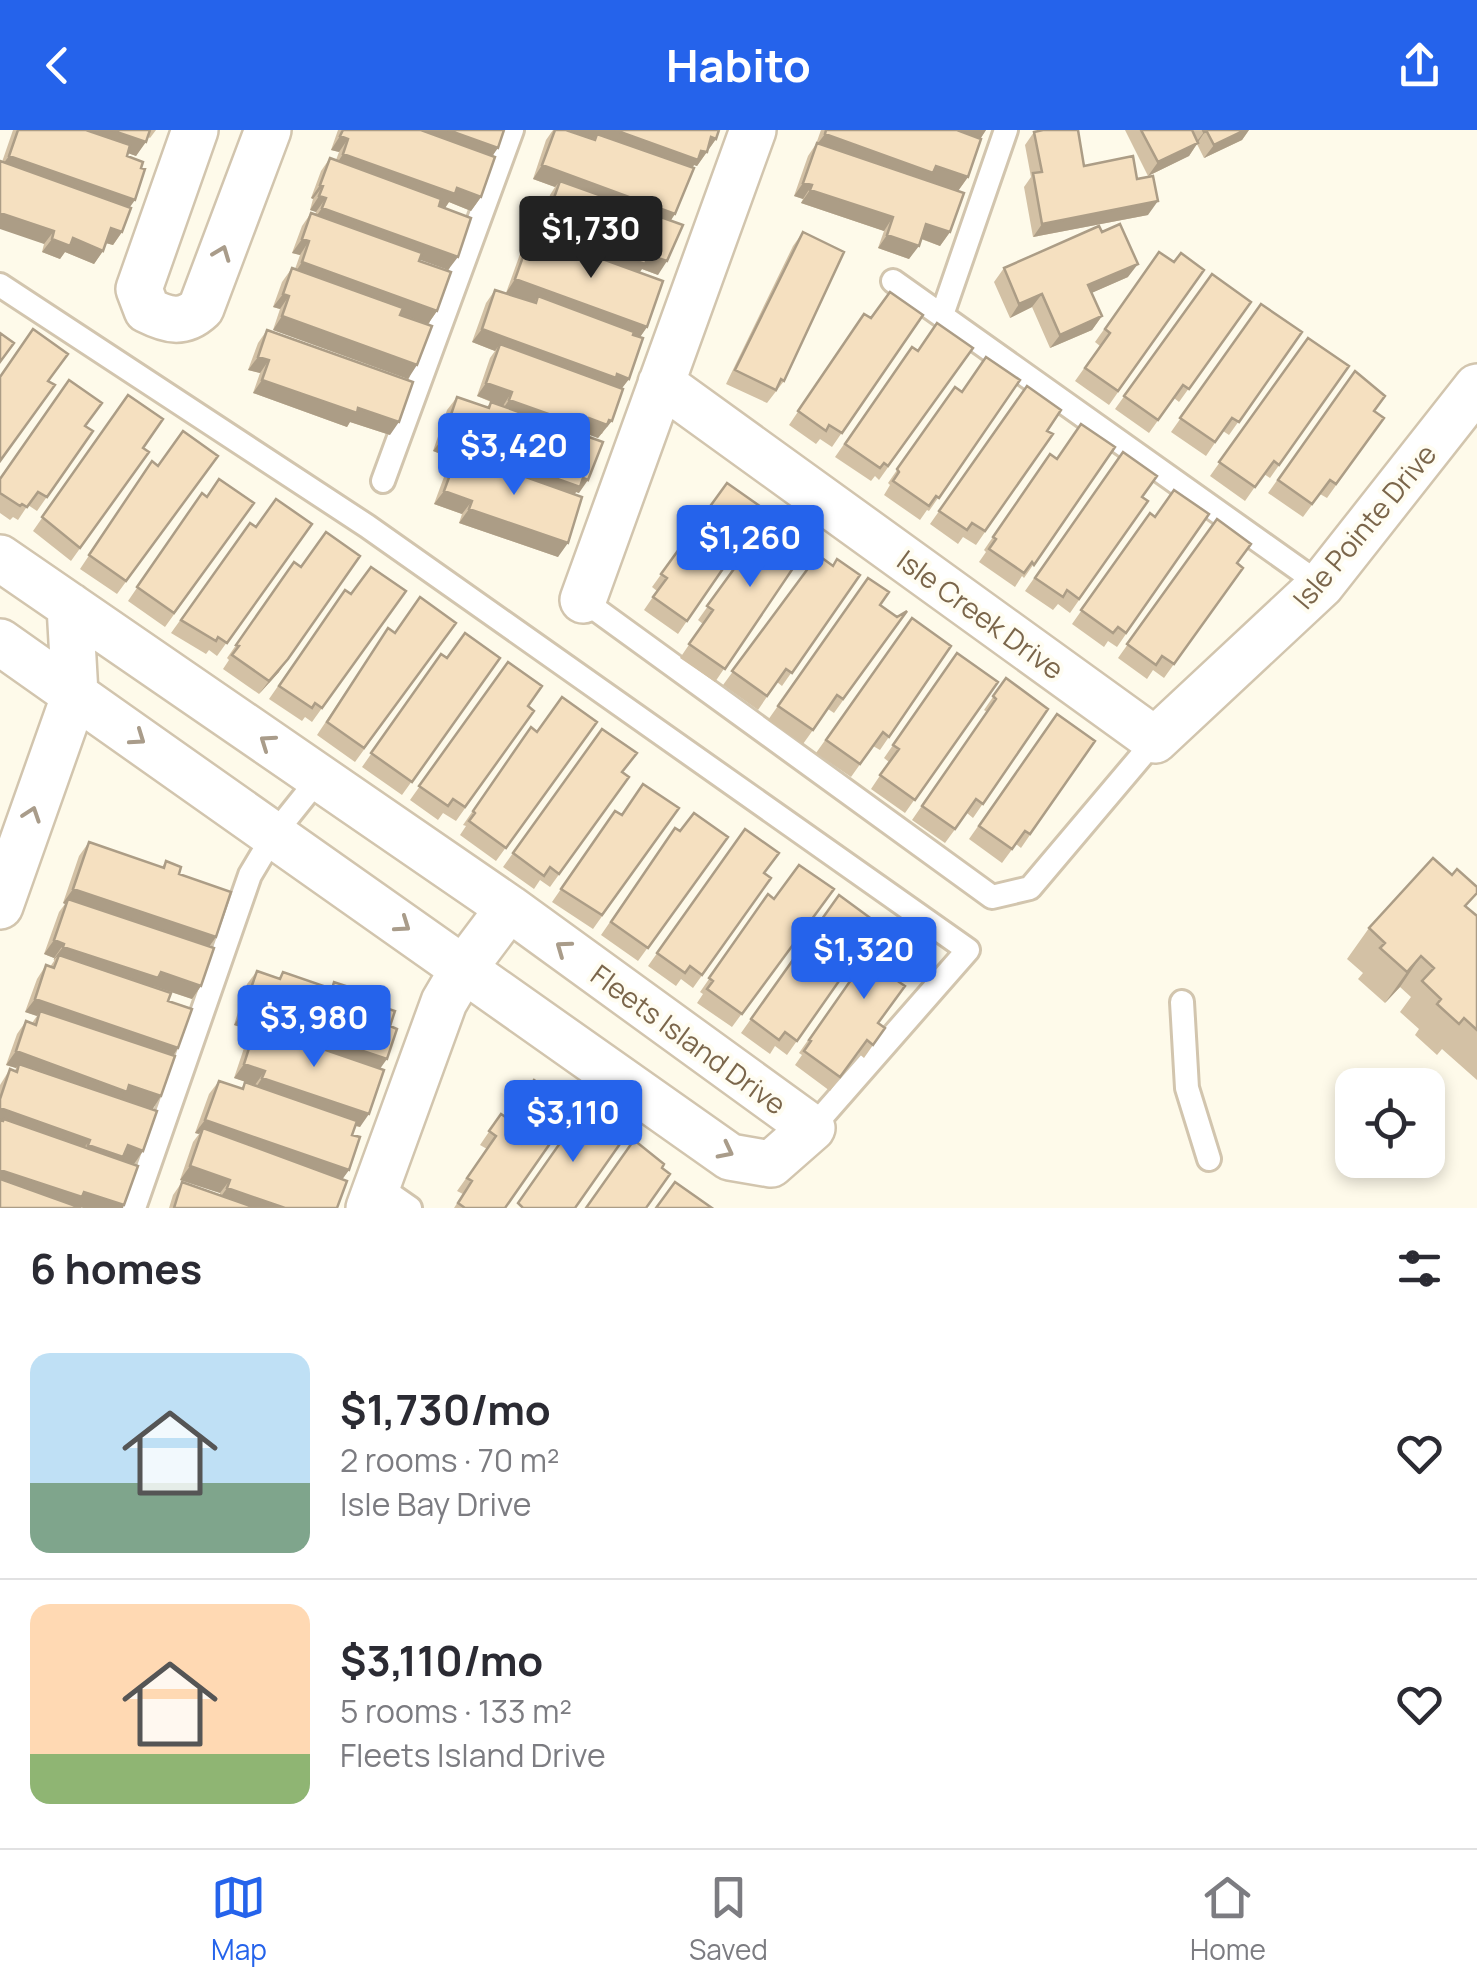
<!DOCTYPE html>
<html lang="en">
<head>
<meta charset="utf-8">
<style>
  :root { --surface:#fff; --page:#f7f7f7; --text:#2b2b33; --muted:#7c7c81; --line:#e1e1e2; --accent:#2563eb }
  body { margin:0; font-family:Manrope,sans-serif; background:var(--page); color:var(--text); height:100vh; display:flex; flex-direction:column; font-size:38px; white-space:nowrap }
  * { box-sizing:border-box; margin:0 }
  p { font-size:32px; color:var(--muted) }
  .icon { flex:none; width:55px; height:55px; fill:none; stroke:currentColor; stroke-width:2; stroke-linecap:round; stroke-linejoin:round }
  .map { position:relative; height:1078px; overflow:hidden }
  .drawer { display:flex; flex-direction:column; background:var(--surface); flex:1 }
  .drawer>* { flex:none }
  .buttons { position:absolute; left:1335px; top:938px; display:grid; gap:20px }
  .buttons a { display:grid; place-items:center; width:110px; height:110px; border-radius:20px; background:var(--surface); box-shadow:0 5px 15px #0003; font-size:50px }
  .price { position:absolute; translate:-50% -85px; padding:0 22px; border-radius:10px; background:var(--accent); color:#fff; font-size:32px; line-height:65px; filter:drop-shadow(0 2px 5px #0008) }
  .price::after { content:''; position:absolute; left:50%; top:60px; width:30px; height:22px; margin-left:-15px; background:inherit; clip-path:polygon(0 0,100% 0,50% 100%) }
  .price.current { background:#222; color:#fff }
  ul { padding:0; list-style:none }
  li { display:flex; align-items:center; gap:30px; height:250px; padding:0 30px }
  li+li { border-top:2px solid var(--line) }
  li span { display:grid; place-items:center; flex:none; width:280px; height:200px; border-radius:20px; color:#555 }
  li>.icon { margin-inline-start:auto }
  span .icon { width:120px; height:120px; fill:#fffc; stroke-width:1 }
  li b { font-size:42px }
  h2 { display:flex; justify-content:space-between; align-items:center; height:120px; padding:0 30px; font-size:42px }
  header { display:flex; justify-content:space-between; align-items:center; height:130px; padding:0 30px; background:var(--accent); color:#fff; font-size:45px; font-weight:700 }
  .tabs { display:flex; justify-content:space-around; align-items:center; height:140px; border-top:2px solid var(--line); background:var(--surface); font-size:28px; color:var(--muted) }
  .tabs a { display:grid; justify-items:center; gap:5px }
  .tabs .current { color:var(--accent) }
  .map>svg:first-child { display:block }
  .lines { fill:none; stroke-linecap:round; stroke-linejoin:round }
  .service-casing { stroke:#d2c5ae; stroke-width:28 }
  .minor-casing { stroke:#d2c5ae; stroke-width:50 }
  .service { stroke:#fff; stroke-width:22 }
  .minor { stroke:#fff; stroke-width:45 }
  .wall { fill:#d3c1a5 }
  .shaded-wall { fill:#ac9d86 }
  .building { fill:#f5e0c0; stroke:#ac9d86; stroke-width:2.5 }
  .oneway { stroke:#a99c8a }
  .labels { text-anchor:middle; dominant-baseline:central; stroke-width:8; stroke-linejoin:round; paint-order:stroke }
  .street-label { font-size:28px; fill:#7b664b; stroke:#fffdf2 }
</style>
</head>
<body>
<header><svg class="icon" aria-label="back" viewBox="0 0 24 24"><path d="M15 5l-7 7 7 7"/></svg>Habito<svg class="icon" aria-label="share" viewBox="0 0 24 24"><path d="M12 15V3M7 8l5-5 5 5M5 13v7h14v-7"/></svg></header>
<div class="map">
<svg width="1477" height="1078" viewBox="0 0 1477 1078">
  <rect width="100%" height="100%" fill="#fefaea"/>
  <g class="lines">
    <g class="service-casing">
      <path id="service" d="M893 151 1321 455
        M0 155 367 396 968 820 812 998
        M942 185 1006 0
        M383 351 512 0
        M583 470 992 767 1030 758 1155 610
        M1182 872 1187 958 1209 1029
        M377 1055 410 1078
        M134 1078 250 745 275 703 319 648"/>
    </g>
    <g class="minor-casing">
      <path id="minor" d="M195 0 139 159 147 180C167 190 183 195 201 178L268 0
        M661 253 1155 610 1321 455 1477 257
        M0 428 509 778 812 998 771 1034 730 1027 0 512
        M583 470 753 0
        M0 776 75 564 70 476
        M369 1078 444 872 464 838 509 778"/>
    </g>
    <use href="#service" class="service"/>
    <use href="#minor" class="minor"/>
  </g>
  <path class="wall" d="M13 0H156L150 8 148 7 136 26 128 23 130 77 122 102 113 115 106 113 103 121 94 134 65 122 60 129 42 122 44 114 2 32Z
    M338 0H504L493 26 481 67 471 81 449 72 445 78 439 76 419 130 437 181 428 194 400 185 408 249 273 200 280 179 273 177 282 152 292 138 295 139 300 125 292 123 302 96 311 83 315 84 316 82 310 80 313 69 311 68 321 41 330 28 336 30 339 22 331 20Z
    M553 0 716 9 697 36 694 35 692 38 671 90 658 145 642 139 640 142 647 197 640 207 629 249 622 258 602 304H601L598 308 582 302 581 304 579 363 576 362 575 364 558 427 459 393 462 384 434 374 448 336 454 329 433 321 447 280 457 267 487 277 491 272 477 266 490 228 495 221 472 212 486 173 495 160 506 163 520 124 529 110 557 120 563 112 537 103 550 65 555 57 533 49 546 10Z
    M821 0H986L980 9 968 47 958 61 950 102 940 116 921 109 909 129 878 118 884 101 801 73 803 69 794 66 808 26 816 14Z
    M1125 0H1249L1242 10 1204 28 1197 14 1189 26 1148 46Z
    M1034 2 1084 36 1137 49 1148 85 1033 107 1024 57 1031 47 1025 15Z
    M803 102 784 251 767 273 726 254 793 116Z
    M1159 122 1174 132 1204 140 1109 275 1075 251 1100 216 1095 212Z
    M1004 138 1128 147 1091 163 1102 186 1092 200 1050 218 1032 177 1010 188 994 152Z
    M1212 144 1251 172 1179 272 1174 268 1149 303 1115 279Z
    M1261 174 1302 202 1229 305 1223 301 1206 326 1171 302Z
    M864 184 871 188 923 185 832 317 820 309 816 314 789 295Z
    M267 200 390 305 350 292 347 297 253 263 260 243 248 240 258 213Z
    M1308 208 1349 236 1270 348 1264 344 1245 371 1210 346Z
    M912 217 918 221 973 218 879 350 875 346 871 351 835 327Z
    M1355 241 1374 281 1384 288 1327 368 1320 364 1303 387 1268 363Z
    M1020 250 929 381 927 380 920 390 884 365 890 355 888 353 955 257 962 262Z
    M1027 256 1047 301 1053 304 976 415 963 407 958 414 930 394Z
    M128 265 143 318 149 322 71 431 33 401Z
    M85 296 93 301 37 381 28 375 18 390 13 387 10 390 0 383V349Z
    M1115 317 1024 448 1022 446 1015 457 979 432 986 422 984 420 1050 324 1057 329Z
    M1123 322 1142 367 1148 371 1070 483 1058 474 1053 480 1025 461Z
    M218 326 117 464 80 439 152 331 158 336Z
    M727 353 764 379 678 504 644 480 657 461 652 457Z
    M202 363 207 367 254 373 165 497 128 471Z
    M1150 383 1155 387 1209 384 1117 517 1108 511 1104 517 1072 494Z
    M774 384 812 410 715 552 680 528 703 494 698 490Z
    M1217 389 1237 434 1243 438 1164 548 1153 540 1147 549 1118 528Z
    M250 393 256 397 312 394 217 526 209 520 206 524 171 503Z
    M818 425 833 436 860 445 782 556 777 552 758 580 723 555Z
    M294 432 279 542 259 564 223 539 229 530 227 528Z
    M868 448 880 475 897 487 907 481 834 583 828 579 803 614 768 590Z
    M345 460 351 464 406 461 312 592 305 587 302 591 269 569Z
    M912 488 951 516 880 620 873 616 851 647 816 623Z
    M456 493 355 632 317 605 388 498 395 503Z
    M957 523 998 552 905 683 871 659 889 632 884 628Z
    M441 524 447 528H500L402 665 362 637Z
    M508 532 528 577 534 581 456 691 443 683 438 690 410 670Z
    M1006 548 1048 579 973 688 967 683 945 713 912 690 987 582 984 580Z
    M1057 584 1095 611 1021 718 1016 714 1002 733 969 709Z
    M597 592 496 731 460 705 466 696 463 695 531 597 537 602Z
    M602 599 623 642 629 647 550 757 540 750 534 759 503 737Z
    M679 678 593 799 552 772 615 681 622 685Z
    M675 698 680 701 728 707 638 831 601 805Z
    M745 699 764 743 771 748 693 858 681 849 676 856 648 836Z
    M89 712 162 737 166 731 179 744 216 807 210 816 201 856 192 869 153 856 152 857 168 871 178 918 173 925 161 966 152 980 143 1021 134 1034 76 1076 0 1078V955L10 939 15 941 16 938 6 935 17 904 26 891 32 893 37 886 25 882 37 849 46 835 50 837 54 831V828L44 824 59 782 65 774 63 773 79 726Z
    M834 759 732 897 697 873 703 864 700 862 768 764 774 769Z
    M839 765 859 809 865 814 787 925 775 916 770 924 741 903Z
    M1467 778 1477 786V950L1442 919 1437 925 1415 905 1419 899 1400 882 1411 867 1400 857 1385 873 1358 849 1363 843 1347 829 1369 798Z
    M890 794 900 852 878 894 885 898 864 928 858 923 830 961 795 935 802 925 799 923Z
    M257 841 279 848 283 842 330 858 334 852 390 896 380 939 360 997 355 996 352 1005 349 1040 342 1049 337 1078H169L173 1065 182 1052 220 1065V1063L180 1050 193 1012 199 1004 195 1003 209 964 219 951 241 959 245 952 255 955 234 948 247 909 253 901 234 895 247 854Z
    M547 959 505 1078H454L463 1064 457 1061 487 1019 480 1015 501 984 507 988Z"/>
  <path class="shaded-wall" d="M64 0H111L146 12 136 26Z
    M402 0H448L498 18 488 32Z
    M568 0H615L716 9 697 36 694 35 689 43 597 4 594 9Z
    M938 0H986L977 14Z
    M1206 0 1189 26 1148 46 1158 32 1194 15 1204 2Z
    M1245 0H1249L1242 10 1204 28 1214 15Z
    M825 4 936 36 968 47 958 61 815 17Z
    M340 6 348 9 339 22 331 20Z
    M343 24 457 58 481 67 471 81 449 72 445 78 334 38Z
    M9 26 135 70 125 84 0 38Z
    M542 35 675 84 666 98 560 51 555 57 533 49Z
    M803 53 812 55 803 69 794 66Z
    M320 55 323 56 313 69 311 68Z
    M810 60 893 87 884 101 801 73Z
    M319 66 326 68 316 82 310 80Z
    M1158 71 1148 85 1033 107 1042 94Z
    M322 78 458 127 448 140 313 91Z
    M0 83 54 101 44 114 0 99Z
    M546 90 572 99 563 112 537 103Z
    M926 94 950 102 940 116 917 107Z
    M111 98 122 102 113 115 102 112Z
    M887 105 919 116 909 129 878 118Z
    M569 107 649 125 667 131 658 145 642 139 636 147 559 120Z
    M73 108 103 121 94 134 65 122 60 129 42 122 52 109Z
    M302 109 309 111 300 125 292 123Z
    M302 132 437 181 428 194 293 146Z
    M1138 134 1128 147 1078 169 1088 155Z
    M515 149 647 197 638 210 538 166 534 173 506 163Z
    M283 164 289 166 280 179 273 177Z
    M1042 164 1032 177 1010 188 1019 174Z
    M282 186 417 235 408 249 273 200Z
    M1102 186 1092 200 1050 218 1060 205Z
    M482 199 617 244 629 249 619 262 500 214 495 221 472 212Z
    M258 227 269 230 260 243 248 240Z
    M262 250 358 278 399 292 390 305 350 292 347 297 253 263Z
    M486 253 512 262 503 276 477 266Z
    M509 270 589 288 612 291 598 308 582 302 576 311 500 283Z
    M443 308 583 348 588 350 579 363 576 362 570 370 458 323 454 329 433 321Z
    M444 361 472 371 462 384 434 374Z
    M469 379 568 413 558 427 459 393Z
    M288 529 279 542 259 564 269 551Z
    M73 759 216 807 206 821 68 769 65 774 63 773Z
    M54 810 64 814 54 828 44 824Z
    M63 817 161 842 201 856 192 869 153 856 149 862 59 825 53 830Z
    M1421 826 1400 857 1385 873 1407 842Z
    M35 869 178 918 169 932 40 881 37 886 25 882Z
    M243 881 387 929 377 943 256 896 253 901 234 895Z
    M16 921 129 955 161 966 152 980 19 934 16 938 6 935Z
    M244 934 265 941 255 955 234 948Z
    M262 948 369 984 360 997 253 962Z
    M0 978 90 1010 80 1023 0 994Z
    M205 990 349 1040 339 1054 203 998 199 1004 195 1003Z
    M88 1015H128L143 1021 134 1034 78 1029Z
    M190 1036 230 1050 220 1063 180 1050Z
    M0 1040 84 1062 124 1075 123 1078H83L0 1057Z
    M227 1058 285 1078H236L217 1072Z"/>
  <path class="building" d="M18 0H86L130 15 127 26 143 32 141 38 145 39 135 70 9 26Z
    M111 0H150L146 12Z
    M343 0H421L495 27 481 67 457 58 455 64 343 24 348 9 340 6Z
    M448 0H504L498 18Z
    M555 0H566L595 10 597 4 694 38 675 84 542 35Z
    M615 0H719L716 9 711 7 707 22 701 21 698 30Z
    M826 0H957L981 9 968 47 936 36 933 43 825 4Z
    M1043 0H1078L1084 36 1133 26 1137 49 1153 46 1158 71 1042 94 1033 43 1042 42 1034 2Z
    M1141 0H1192L1198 13 1158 32Z
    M1203 0H1245L1214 15 1206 0 1204 2Z
    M817 13 964 63 950 102 926 94 919 116 887 105 893 87 810 60 812 55 803 53Z
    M330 28 441 69 439 76 471 88 458 127 322 78 326 68 319 66 323 56 320 55Z
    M0 31 131 78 122 102 111 98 103 121 73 108 70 116 52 109 54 101 0 83Z
    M560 51 683 95 667 131 649 125 645 134 569 107 572 99 546 90Z
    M311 83 422 123 419 131 451 142 437 181 302 132 309 111 302 109Z
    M1120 94 1138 134 1088 155 1102 186 1060 205 1042 164 1019 174 1004 138 1099 96 1102 102Z
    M803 102 844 122 784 251 781 249 776 260 735 240Z
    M529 110 559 121 561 114 663 151 647 197 515 149Z
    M1159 122 1174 132 1181 123 1204 140 1118 261 1085 238 1110 203 1105 199Z
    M292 138 403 178 400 185 432 196 417 235 282 186 289 166 283 164Z
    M1212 144 1251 172 1189 259 1183 255 1158 290 1124 266Z
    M495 160 536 173 538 166 634 202 633 205 643 208 629 249 617 244 616 248 482 199Z
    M890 162 923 185 842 303 829 295 826 301 798 281 864 184 871 188Z
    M1261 174 1302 202 1239 292 1232 288 1215 312 1180 288Z
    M937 193 973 218 888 336 884 333 880 338 845 314 912 217 918 221Z
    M33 199 68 224 48 251 55 255 0 331V247Z
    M267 200 413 252 399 292 358 278 357 283 262 250 269 230 258 227Z
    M0 203 14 213 0 232Z
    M1308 208 1349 236 1279 335 1274 331 1255 357 1219 332Z
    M500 214 623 259 612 291 609 290 607 295 589 288 585 297 509 270 512 262 486 253Z
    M986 227 1020 250 939 368 936 366 929 376 893 351 899 342 897 339 955 257 962 262Z
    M1355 241 1385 266 1374 281 1384 288 1336 354 1330 350 1312 374 1278 350Z
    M69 250 102 273 85 296 93 301 47 367 38 362 27 377 22 374 20 376 0 363V349Z
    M1027 256 1061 280 1047 301 1053 304 985 401 972 393 967 400 939 381Z
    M128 265 163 289 143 318 149 322 80 418 42 387Z
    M457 267 489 278 491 272 603 312 588 350 583 348 580 357 443 308Z
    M1081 294 1115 317 1034 435 1032 432 1024 443 989 419 996 409 993 407 1050 324 1057 329Z
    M183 301 218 326 126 451 89 425 152 331 158 336Z
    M1123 322 1157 346 1142 367 1148 371 1079 469 1067 460 1063 467 1035 448Z
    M458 323 582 367 568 413 469 379 472 371 444 361Z
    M219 349 254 373 174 483 137 457 202 363 207 367Z
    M727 353 764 379 687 491 653 467 667 448 661 444Z
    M1174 360 1209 384 1126 503 1118 497 1113 503 1081 480 1150 383 1155 387Z
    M276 369 312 394 227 513 218 507 216 511 181 490 250 393 256 397Z
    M774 384 812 410 725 539 689 514 713 480 707 476Z
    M1217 389 1251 414 1237 433 1243 438 1174 534 1162 526 1156 535 1127 514Z
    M326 402 360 426 288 529 269 551 232 525 239 516 236 515 294 432 301 437Z
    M818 425 833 436 837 429 860 445 792 543 786 539 767 566 732 541Z
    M371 437 406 461 322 578 315 573 312 578 279 556 345 460 351 464Z
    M868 448 889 462 880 475 897 487 907 481 843 569 837 565 813 600 778 576Z
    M420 467 456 493 364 618 327 592 388 498 395 503Z
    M912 488 951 516 889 607 883 602 860 634 826 610Z
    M465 503 500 528 412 652 371 623 441 524 447 528Z
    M957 523 998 552 915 670 880 645 899 619 893 615Z
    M508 532 542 556 528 576 534 581 465 677 453 669 448 676 419 656Z
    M1006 548 1048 579 983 674 976 669 955 699 922 676 996 569 993 566Z
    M562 567 597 592 506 718 469 691 475 683 473 681 531 597 537 602Z
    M1057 584 1095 611 1030 704 1025 701 1012 719 979 696Z
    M602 599 637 623 622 642 629 647 559 744 550 737 544 746 513 723Z
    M643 654 679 678 602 785 561 759 615 681 622 685Z
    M694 683 728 707 648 818 611 792 675 698 680 701Z
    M745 699 779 723 764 743 771 748 702 845 690 836 685 843 657 823Z
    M89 712 164 738 166 731 181 737 179 744 231 762 216 807 73 759Z
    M1433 728 1452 745 1457 739 1477 757V763L1465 776 1477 786V900L1464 888 1459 894 1437 874 1441 869 1422 851 1434 838 1421 826 1407 842 1380 818 1385 813 1369 798Z
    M799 735 834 759 742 884 707 859 713 851 709 848 768 764 774 769Z
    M839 765 873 790 859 809 865 814 797 911 785 902 779 910 751 889Z
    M68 769 214 818 201 856 161 842 158 848 63 817 64 814 54 810Z
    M890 794 924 818 899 852 905 856 878 893 885 898 873 915 867 910 840 947 804 921 811 911 809 910Z
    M59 825 171 863 168 871 192 879 178 918 35 869 46 835 54 838Z
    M257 841 280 849 283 842 332 859 334 852 355 859 352 867 395 881 390 896 397 899 387 929 243 881Z
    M40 881 175 926 161 966 129 955 127 962 16 921 26 891 36 895Z
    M256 896 384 940 369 984 262 948 265 941 244 934Z
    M19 934 157 981 143 1021 128 1015 123 1027 88 1015 90 1010 0 978V969L10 939 17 942Z
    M534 950 547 959 551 953 579 972 505 1078H465L458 1073 472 1051 467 1048 496 1006 489 1001 501 984 507 988Z
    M219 951 243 959 245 952 357 991 352 1005 360 1007 349 1040 205 990Z
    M586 976 610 993 606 999 622 1011 575 1078H523L518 1073Z
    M4 989 138 1036 124 1075 84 1062 82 1067 0 1040V990L3 991Z
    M203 998 347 1051 337 1078H285L227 1058 230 1050 190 1036Z
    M634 1010 664 1034 662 1038 670 1044 646 1078H586Z
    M0 1049 81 1078H0Z
    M182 1052 256 1078H174Z
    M675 1052 712 1078H656Z"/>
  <defs><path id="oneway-chevron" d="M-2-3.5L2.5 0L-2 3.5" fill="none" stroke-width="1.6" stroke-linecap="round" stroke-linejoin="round" transform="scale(2.5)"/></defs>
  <g class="oneway">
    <use href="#oneway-chevron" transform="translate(222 123) rotate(-69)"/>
    <use href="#oneway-chevron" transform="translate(138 608) rotate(35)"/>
    <use href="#oneway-chevron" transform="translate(267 612) rotate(-145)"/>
    <use href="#oneway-chevron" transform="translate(32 684) rotate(-71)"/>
    <use href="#oneway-chevron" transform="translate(403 795) rotate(35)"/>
    <use href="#oneway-chevron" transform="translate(563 818) rotate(-144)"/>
    <use href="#oneway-chevron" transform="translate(726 1021) rotate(27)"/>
  </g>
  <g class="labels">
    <g class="street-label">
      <text transform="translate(1364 396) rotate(-50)">Isle Pointe Drive</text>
      <text transform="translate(981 484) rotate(36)">Isle Creek Drive</text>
      <text transform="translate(689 909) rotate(36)">Fleets Island Drive</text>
    </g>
  </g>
</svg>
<div class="buttons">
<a><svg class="icon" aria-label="locate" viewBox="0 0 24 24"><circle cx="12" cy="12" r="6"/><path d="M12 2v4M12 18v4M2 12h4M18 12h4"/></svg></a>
</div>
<b class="price current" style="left:591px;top:151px">$1,730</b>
<b class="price" style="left:514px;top:368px">$3,420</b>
<b class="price" style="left:750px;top:460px">$1,260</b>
<b class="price" style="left:864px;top:872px">$1,320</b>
<b class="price" style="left:314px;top:940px">$3,980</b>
<b class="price" style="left:573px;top:1035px">$3,110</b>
</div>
<section class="drawer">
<h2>6 homes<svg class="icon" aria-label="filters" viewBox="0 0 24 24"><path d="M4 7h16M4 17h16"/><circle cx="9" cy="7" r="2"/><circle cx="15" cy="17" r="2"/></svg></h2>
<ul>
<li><span style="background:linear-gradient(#bfe0f5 65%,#7fa58c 0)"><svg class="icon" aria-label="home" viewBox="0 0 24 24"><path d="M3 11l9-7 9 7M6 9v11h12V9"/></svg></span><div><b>$1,730/mo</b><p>2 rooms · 70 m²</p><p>Isle Bay Drive</p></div><svg class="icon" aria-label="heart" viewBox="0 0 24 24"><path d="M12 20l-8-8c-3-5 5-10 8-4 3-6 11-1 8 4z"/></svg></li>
<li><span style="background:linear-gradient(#ffd9b3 75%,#8fb573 0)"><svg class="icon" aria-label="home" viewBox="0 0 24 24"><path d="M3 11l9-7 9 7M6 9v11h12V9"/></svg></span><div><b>$3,110/mo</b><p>5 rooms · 133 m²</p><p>Fleets Island Drive</p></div><svg class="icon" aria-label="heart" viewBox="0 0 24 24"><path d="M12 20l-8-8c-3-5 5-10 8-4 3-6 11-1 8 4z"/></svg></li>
</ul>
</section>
<nav class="tabs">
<a class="current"><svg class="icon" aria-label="map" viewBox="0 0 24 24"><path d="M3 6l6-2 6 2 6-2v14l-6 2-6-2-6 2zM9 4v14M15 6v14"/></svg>Map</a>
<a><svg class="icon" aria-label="saved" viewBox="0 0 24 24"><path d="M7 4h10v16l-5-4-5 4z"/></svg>Saved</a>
<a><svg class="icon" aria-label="home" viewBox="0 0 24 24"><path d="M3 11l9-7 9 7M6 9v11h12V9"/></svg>Home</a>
</nav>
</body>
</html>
